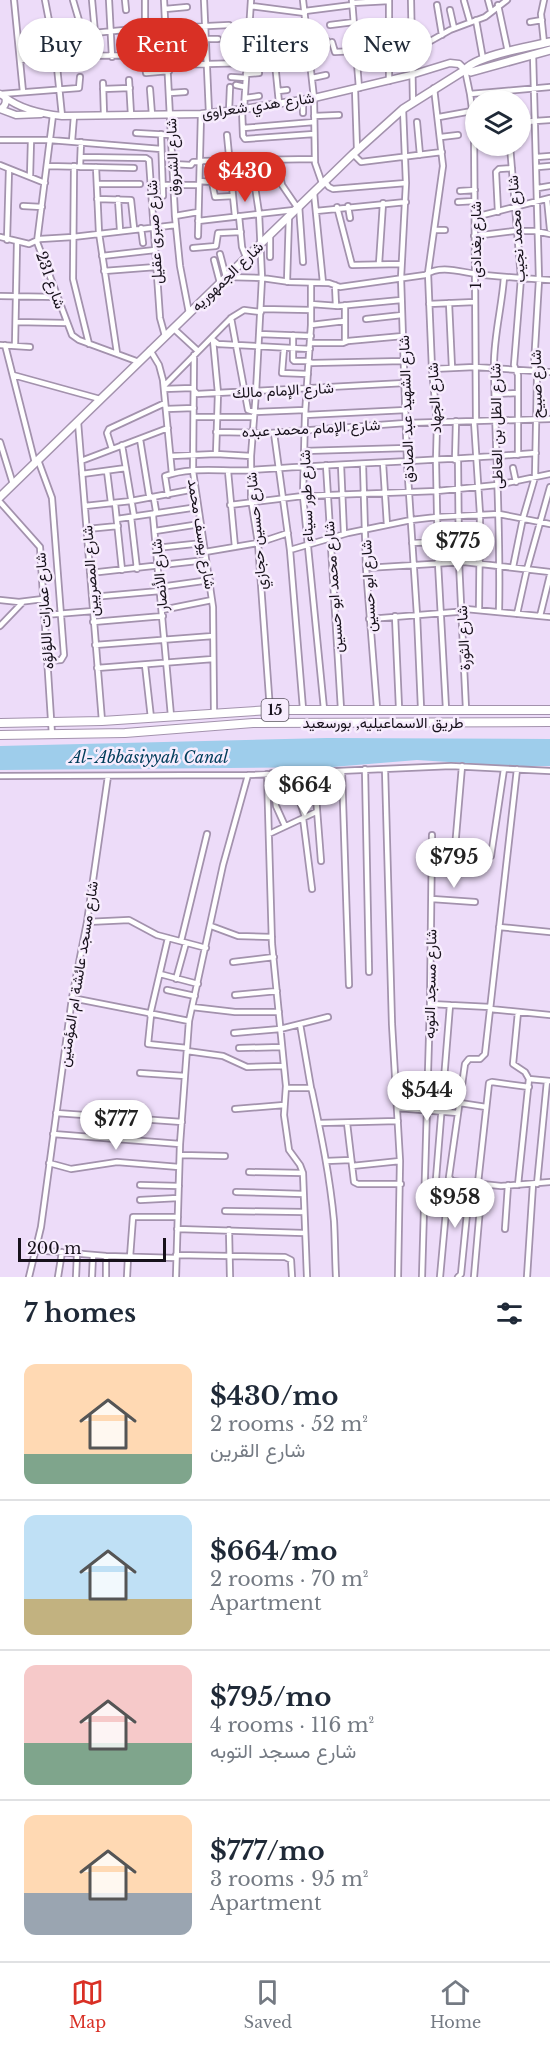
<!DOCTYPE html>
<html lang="en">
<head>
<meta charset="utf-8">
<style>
  :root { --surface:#fff; --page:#f6f6f7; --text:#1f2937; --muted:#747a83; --line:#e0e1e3; --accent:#d93025 }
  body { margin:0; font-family:"Libre Baskerville",Vazirmatn,serif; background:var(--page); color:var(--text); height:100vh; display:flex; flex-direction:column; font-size:22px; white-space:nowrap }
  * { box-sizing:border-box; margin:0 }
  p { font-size:20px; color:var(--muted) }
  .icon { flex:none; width:33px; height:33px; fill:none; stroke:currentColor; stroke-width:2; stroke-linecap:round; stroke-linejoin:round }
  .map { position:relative; height:1277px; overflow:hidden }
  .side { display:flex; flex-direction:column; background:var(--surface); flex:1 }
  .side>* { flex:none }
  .top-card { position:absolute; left:18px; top:18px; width:514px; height:54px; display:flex; gap:12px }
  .fabs { position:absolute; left:465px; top:90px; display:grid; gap:12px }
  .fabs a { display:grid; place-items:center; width:66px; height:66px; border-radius:50%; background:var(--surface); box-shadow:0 2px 4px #0004; font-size:30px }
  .scale { position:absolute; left:18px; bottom:15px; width:148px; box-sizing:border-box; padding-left:6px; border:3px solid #17111b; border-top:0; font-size:16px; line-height:21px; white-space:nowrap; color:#17111b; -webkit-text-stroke:4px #f7ecfd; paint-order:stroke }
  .price { position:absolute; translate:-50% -51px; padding:0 14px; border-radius:21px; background:#fff; color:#222; font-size:20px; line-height:39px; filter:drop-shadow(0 2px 3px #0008) }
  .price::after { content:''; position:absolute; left:50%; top:36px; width:18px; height:14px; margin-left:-9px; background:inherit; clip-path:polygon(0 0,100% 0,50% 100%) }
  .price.selected { background:var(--accent); color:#fff }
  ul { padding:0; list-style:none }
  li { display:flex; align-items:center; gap:18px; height:150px; padding:0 24px }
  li+li { border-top:2px solid var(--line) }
  li span { display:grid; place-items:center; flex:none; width:168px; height:120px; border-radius:12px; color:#555 }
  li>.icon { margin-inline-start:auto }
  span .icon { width:72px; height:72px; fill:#fffc; stroke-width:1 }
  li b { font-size:26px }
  h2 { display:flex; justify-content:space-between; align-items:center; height:72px; padding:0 24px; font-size:26px }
  .chip { padding:0 21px; border-radius:27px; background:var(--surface); box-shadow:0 2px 4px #0004; font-size:21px; line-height:54px }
  .chip.selected { background:var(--accent); color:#fff }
  .tabs { display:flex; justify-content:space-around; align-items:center; height:84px; border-top:2px solid var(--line); background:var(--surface); font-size:16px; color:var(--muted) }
  .tabs a { display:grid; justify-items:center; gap:3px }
  .tabs .selected { color:var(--accent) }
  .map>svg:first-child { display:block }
  .water { fill:#9ecdeb }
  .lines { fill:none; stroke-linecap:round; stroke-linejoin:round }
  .minor-casing { stroke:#a392ad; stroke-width:8 }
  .tertiary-casing { stroke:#a392ad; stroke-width:9 }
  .secondary-casing { stroke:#a392ad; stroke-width:10 }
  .trunk-casing { stroke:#a392ad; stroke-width:10 }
  .minor { stroke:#fff; stroke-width:4.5 }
  .tertiary { stroke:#fff; stroke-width:6 }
  .secondary { stroke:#fff; stroke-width:7 }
  .trunk { stroke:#fff; stroke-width:8 }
  .labels { text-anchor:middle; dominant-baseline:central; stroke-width:5; stroke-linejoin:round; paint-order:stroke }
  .shield { fill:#f7ecfd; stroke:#5a535f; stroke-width:1.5 }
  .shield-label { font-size:14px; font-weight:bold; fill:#17111b }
  .street-label { font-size:15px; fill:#17111b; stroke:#f7ecfd }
  .water-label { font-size:16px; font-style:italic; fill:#003d5b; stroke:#f7ecfd }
</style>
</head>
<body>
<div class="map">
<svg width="550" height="1277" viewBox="0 0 550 1277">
  <rect width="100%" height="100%" fill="#eddcf9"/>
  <path class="water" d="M327 738 550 739V766H512L417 760 332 767 0 770V746Z"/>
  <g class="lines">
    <g class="minor-casing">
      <path id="minor" d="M14 0 23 92
        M45 0 56 57 62 116
        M73 0 83 34 145 28
        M92 0 95 33
        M109 0 112 57
        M125 0 126 10
        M145 0V56
        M164 0 175 216 180 266 189 313
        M204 0 209 113
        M303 0 314 98 315 163 322 183
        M352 0 359 88
        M389 0V81
        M411 0 413 102
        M488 0 491 11
        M544 0 541 14 544 43
        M464 1 470 22
        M352 3 389 1
        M437 5 442 35
        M498 5 508 52
        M251 6 305 13
        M165 9 187 7
        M450 10 454 28
        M305 11 352 5
        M476 20 483 59
        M530 22 542 20
        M250 23 276 25
        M330 25 354 22
        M166 28 229 25
        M378 28 381 52
        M293 29 306 27
        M354 29 389 27
        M33 31 50 27
        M206 39H218
        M332 42 335 52 356 51
        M273 43 279 103
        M308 44 327 41
        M235 49 248 50
        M411 52 450 30 485 17 507 0
        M188 53V64
        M144 56 146 73 169 71
        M20 60 62 56 168 55
        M168 65 247 63
        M291 66 310 64
        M465 70 470 94 474 124 476 421
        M246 74 259 73
        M231 77 246 78
        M312 78 326 75
        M129 80 131 115
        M103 83 104 115
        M236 85 245 87
        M434 88 443 166 428 273 432 369 437 422 436 461 438 563 446 709
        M103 89 130 88
        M150 89 152 115
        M355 89 357 149
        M278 91 287 90
        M170 93 185 92
        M1 94 79 88 80 77
        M470 94 550 87
        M245 98 259 96
        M303 100V113
        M242 109 243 136 245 139 314 134
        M244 109 251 0
        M403 109 406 183 401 278 407 462 417 615 421 708
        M229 111 230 87
        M53 115 37 242 72 335 79 340 139 362
        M314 116 339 115
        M439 117 472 111
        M417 122 420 155
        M520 122 550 120
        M243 128 314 122
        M136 133 172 135
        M161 134 163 196
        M227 135 235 216
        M441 137 458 135
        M0 140H50L161 149
        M72 141 74 116
        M510 146 521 278 514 365 518 375V455
        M353 154 361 162 442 152
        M81 157 146 158 149 160 160 318 165 336
        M537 157 550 156
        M251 160 259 213 262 278 256 392 251 456V499L258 543 270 710
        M276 160 282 185 297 207
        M201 161 314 159
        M172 164 191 165 193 162H201
        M0 165 45 183
        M47 166 134 168
        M74 166 73 279 89 344
        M80 167 81 142
        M96 167 99 233 117 353
        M538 167 550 166
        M30 177 31 140
        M200 181 212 182 215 197 233 196
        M324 181 329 187 333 189 406 183
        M97 184H140
        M163 185H199
        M538 188 550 186
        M460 191 475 190
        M314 193 323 283
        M97 199 131 200 134 228
        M118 199 120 230
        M547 199 550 229
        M458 202 475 201
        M299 205 303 262
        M23 206 42 207
        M348 206 350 218
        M337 207 352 265 401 264
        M316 211 406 202
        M498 212 496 172 499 169 512 168
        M175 216 198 212
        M239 216 242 247 246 257
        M475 217 550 198
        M198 221 294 210
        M141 228 143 243
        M434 230H445
        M270 234V257
        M198 236 201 114
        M474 236 514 231H535L550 234
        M0 237 29 244 40 239 73 237 176 225
        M7 240 9 169
        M193 248 216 246 218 233 241 232
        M220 254 226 277 262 278 290 282 329 283 340 287 425 275C442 263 465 274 484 275 506 277 528 279 550 280
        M102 256 155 250
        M214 260 220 283
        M379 264 383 203
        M104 271 156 267
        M287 282 289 216
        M311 283V325L305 415 303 496 324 709
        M335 285 336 306
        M0 296 57 297
        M449 303 452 368
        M311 304 338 306 401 300
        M429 304 475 302
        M345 305V342
        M261 309 311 310
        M231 318 248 410 255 412 305 410
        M366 319 402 315
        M16 322 67 323
        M311 325 345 321
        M173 328 198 351
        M259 334 311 336
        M293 335V360L294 361H306L312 363 404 361
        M213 340 218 393 216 454
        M213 340 218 344 310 349
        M310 343H343L348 341 403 336
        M0 345 30 347
        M5 345 35 463
        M15 346 17 242
        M284 348 282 373 308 374
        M150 350 159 365 163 380 172 474
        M194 355 193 471 213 607 214 713
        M432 369 475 367 550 372
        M13 375 100 399
        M164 386 231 318 244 310 261 312
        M164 389 192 388 197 394 405 383
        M495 394 518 393
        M166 409 194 408
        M305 415 406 410
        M194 417H254
        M474 421 480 514 479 609
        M78 422 102 721
        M216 432 270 433 406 423 550 419
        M274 433 290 550 303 709
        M140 439 149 495 154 499 156 511 153 516 171 716
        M0 442 13 484
        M122 445 134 516
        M112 449 107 433 109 429 165 403
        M304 451 407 448
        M171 456 216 454 251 456
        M38 460 52 498 64 655 61 660 47 661
        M455 460 456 421
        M458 460 459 562 466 709
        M81 461 168 428
        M383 463 387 525
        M363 464 366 568 377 708
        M326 465 341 709
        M341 465 344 534
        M513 468 516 482
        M107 471 111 503
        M228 471 235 547
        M82 474 126 468
        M168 495 165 476C191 466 224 472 252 470 347 463 441 461 536 453
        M0 502 40 547 52 735
        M115 503 122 570
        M230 505 303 496 437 491 497 485 550 474
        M85 506 131 501 195 489
        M131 517 137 569
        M117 519 198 507
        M87 529 118 526
        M155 531 200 524
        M412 543 459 541
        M156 548 203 543
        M290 550 348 533 411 520 437 517 499 514 550 524
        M205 552 258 543 288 533
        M513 567 523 518 535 477 537 378 534 365 539 280 533 54
        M366 568 464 562 550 572
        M90 573 206 560
        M160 587 210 580
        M92 597 160 591
        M0 600 19 602 43 599
        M162 610 212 600
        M499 612C501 529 495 446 494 364 494 335 502 306 504 277
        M517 614 527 569 550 487
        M44 615 93 611
        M395 616 399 708
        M540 616 550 575
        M369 619 456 612 466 609 550 617
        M93 622 163 616
        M0 626 23 602
        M95 645 213 636
        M145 665 151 718
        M97 668 213 659
        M365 769 369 972
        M385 769 392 1024 400 1161 398 1277
        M314 771 321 861
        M342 771 349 985
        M294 772 296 790 305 817
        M272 773 276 806 285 826
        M267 774 272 944 286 1086 284 1115 289 1150 300 1165 303 1173 307 1277
        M0 776 248 775 451 766 550 771
        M303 818 312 889
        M269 834 316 812
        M455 848 462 766
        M491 856 504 769
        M432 899 475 902
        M87 922 129 920 157 935 206 948
        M211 926 238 936 272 937
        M499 927 550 932
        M181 941 207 834
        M233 962 274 957
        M160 974 198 984
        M176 979 186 943
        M167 990 195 996
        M235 995 277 991
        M72 998 189 1021
        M430 1004 490 1007
        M192 1007 235 1012H279
        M490 1009 550 1015
        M150 1015 168 938
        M151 1015 148 1044 187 1048
        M300 1024 311 1088
        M234 1033 280 1029 328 1017
        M239 1048 282 1047
        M187 1051 223 1056 247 1067 284 1066
        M140 1073 185 1076
        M529 1079 550 1081
        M286 1088H311L312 1091C321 1134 330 1177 334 1221 335 1239 335 1258 336 1277
        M460 1103 486 1107
        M397 1108 458 1113
        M235 1109 284 1105
        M56 1113 182 1122
        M319 1123 398 1121
        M347 1123 354 1182 358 1184H401
        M53 1134 180 1144
        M180 1155 225 1156
        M326 1161 351 1160
        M49 1163 71 1169 117 1162 179 1167
        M352 1166 400 1161
        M249 1172 303 1173
        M436 1179 450 1005
        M478 1183 489 1083 492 1082 529 1087
        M482 1184 501 1186 550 1182
        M537 1184 547 1081
        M140 1185 179 1186
        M518 1185 529 1079 525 1072 513 1064 518 1012
        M236 1192 303 1194
        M140 1200 178 1198
        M446 1202 468 1204
        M225 1211 304 1212
        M177 1229 304 1233
        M505 1229 508 1185
        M229 1230 230 1277
        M35 1250 106 1256 176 1258
        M176 1255 285 1257 291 1260 292 1277
        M130 1257 133 1217H178
        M29 1277 41 1227 72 998 87 922 108 776
        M58 1277 62 1252
        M76 1277 77 1254
        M92 1277 93 1255
        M106 1277V1256
        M127 1277 128 1257
        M176 1277 180 1144 189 1021 223 865 248 775
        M422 1277 430 1004 432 835
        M440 1277 449 1178
        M458 1277 461 1274 470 1183
        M474 1277 482 1185 452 1181 449 1177 465 1064 469 1059H480L485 1054 517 769
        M527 1277 533 1184"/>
    </g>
    <g class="tertiary-casing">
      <path id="tertiary" d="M0 94 5 97C7 102 5 107 0 109L16 115 41 114
        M5 97C20 109 43 114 62 116L201 114 244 109 314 98 411 75 450 63 459 64 465 70"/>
    </g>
    <g class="secondary-casing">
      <path id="secondary" d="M465 70 471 72 550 50
        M0 497 353 154 403 109 465 70C474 56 532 46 550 42"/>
    </g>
    <g class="trunk-casing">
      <path id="trunk" d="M0 723 102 721 270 710H550
        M0 735 125 733 253 723 550 722"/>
    </g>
    <use href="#minor" class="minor"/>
    <use href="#tertiary" class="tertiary"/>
    <use href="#secondary" class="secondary"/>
    <use href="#trunk" class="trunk"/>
  </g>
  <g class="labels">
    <rect class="shield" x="261.5" y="699" width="27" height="22" rx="4.5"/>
    <g class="shield-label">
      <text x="275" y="710">15</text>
    </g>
    <g class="street-label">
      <text transform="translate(258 105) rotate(-8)">شارع هدي شعراوى</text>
      <text transform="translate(172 157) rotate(-92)">شارع الشروق</text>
      <text transform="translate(516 229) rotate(-94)">شارع محمد نجيب</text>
      <text transform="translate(154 232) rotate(-93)">شارع صبرى عقيل</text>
      <text transform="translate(475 245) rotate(-90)">شارع بغدادى 1</text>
      <text transform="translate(227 276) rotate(-44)">شارع الجمهوريه</text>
      <text transform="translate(51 280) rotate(70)">شارع 231</text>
      <text transform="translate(536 384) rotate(-91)">شارع صبيح</text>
      <text transform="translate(283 390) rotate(-3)">شارع الإمام مالك</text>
      <text transform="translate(434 398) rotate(-93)">شارع الجهاد</text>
      <text transform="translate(406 409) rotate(-92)">شارع الشهيد عبد الصادق</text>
      <text transform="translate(496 426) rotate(-91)">شارع الظل بن العاطى</text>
      <text transform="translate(311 428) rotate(-3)">شارع الإمام محمد عبده</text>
      <text transform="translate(306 496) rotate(-92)">شارع طور سيناء</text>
      <text transform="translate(256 531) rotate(-95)">شارع حسين حجازي</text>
      <text transform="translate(202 534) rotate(81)">شارع يوسف محمد</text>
      <text transform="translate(90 571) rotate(-94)">شارع المصريين</text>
      <text transform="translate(159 575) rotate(-95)">شارع الأنصار</text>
      <text transform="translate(368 586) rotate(-93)">شارع ابو حسين</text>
      <text transform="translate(333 587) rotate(-94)">شارع محمد ابو حسين</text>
      <text transform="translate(44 611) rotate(-94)">شارع عمارات اللؤلؤه</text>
      <text transform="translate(463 638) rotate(-93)">شارع الثورة</text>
      <text x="383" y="722">طريق الاسماعيليه, بورسعيد</text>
      <text transform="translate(78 974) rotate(-81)">شارع مسجد عائشة ام المؤمنين</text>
      <text transform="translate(430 984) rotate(-89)">شارع مسجد التوبه</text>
    </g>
    <g class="water-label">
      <text x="149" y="757">Al-ʿAbbāsiyyah Canal</text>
    </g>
  </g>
</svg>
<div class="fabs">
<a><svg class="icon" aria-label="layers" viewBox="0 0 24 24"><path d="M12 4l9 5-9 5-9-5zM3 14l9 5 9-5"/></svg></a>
</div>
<div class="scale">200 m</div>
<b class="price selected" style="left:245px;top:203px">$430</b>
<b class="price" style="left:458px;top:573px">$775</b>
<b class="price" style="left:305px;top:817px">$664</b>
<b class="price" style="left:454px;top:889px">$795</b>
<b class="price" style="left:427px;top:1122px">$544</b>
<b class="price" style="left:116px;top:1151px">$777</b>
<b class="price" style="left:455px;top:1229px">$958</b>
<div class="top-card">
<a class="chip">Buy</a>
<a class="chip selected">Rent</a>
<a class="chip">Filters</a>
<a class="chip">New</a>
</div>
</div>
<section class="side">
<h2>7 homes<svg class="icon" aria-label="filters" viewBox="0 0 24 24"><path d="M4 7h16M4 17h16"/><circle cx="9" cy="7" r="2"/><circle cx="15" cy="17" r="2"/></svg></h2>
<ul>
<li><span style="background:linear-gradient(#ffd9b3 75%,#7fa58c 0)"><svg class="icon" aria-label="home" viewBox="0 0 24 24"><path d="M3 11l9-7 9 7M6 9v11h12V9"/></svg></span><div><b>$430/mo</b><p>2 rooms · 52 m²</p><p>شارع القرين</p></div></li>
<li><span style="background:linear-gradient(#bfe0f5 70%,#c2b280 0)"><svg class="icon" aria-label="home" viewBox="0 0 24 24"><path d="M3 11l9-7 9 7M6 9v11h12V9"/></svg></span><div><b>$664/mo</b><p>2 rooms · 70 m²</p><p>Apartment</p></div></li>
<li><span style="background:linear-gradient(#f6c9c9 65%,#7fa58c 0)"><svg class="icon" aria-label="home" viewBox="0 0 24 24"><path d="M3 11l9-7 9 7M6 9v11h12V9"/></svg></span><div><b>$795/mo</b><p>4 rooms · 116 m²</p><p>شارع مسجد التوبه</p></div></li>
<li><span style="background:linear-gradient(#ffd9b3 65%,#9aa5b1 0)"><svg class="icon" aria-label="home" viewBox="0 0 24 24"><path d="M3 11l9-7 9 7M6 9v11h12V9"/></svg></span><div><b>$777/mo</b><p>3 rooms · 95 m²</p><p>Apartment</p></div></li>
</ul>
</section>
<nav class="tabs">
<a class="selected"><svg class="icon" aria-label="map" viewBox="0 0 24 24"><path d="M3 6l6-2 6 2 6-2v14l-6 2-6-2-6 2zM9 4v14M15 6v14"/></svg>Map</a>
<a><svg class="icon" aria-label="saved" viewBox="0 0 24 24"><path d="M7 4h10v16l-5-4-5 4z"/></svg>Saved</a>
<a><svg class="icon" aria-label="home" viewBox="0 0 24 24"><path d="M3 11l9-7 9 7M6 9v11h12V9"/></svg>Home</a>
</nav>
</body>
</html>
